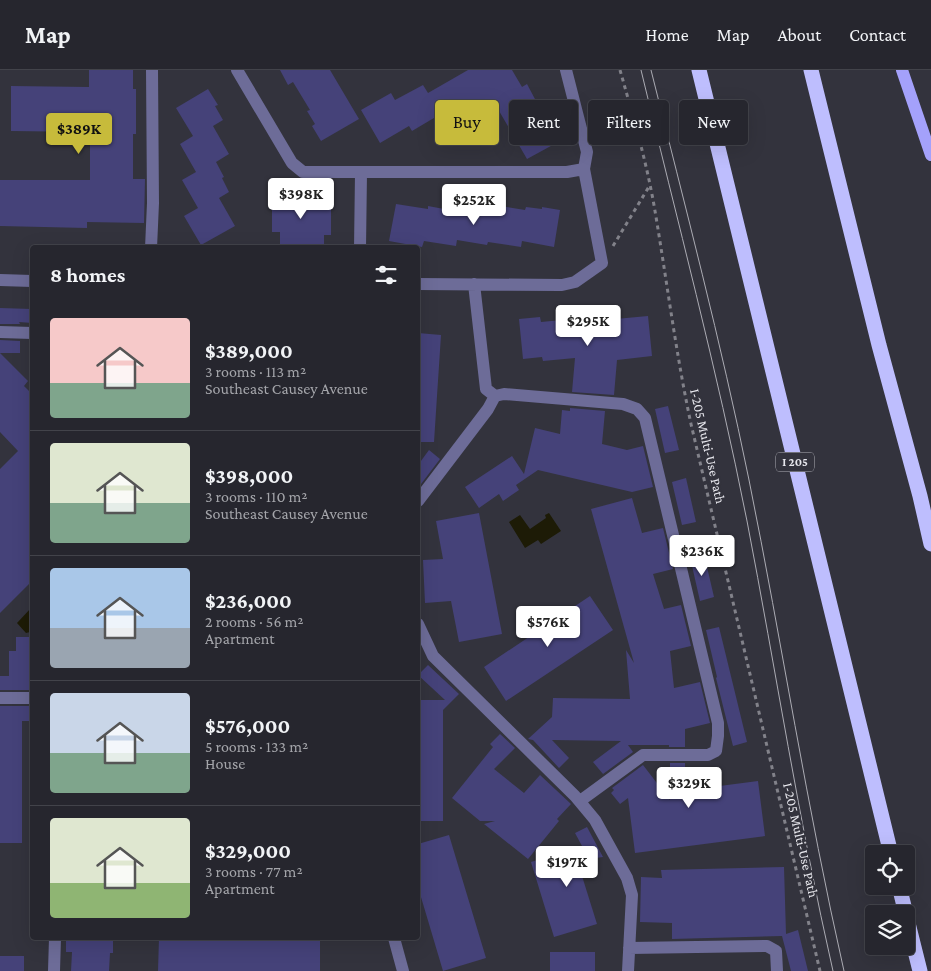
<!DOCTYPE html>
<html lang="en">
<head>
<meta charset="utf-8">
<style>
  :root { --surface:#26262e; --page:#2e2e36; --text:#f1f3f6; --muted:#a4a5aa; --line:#42434a; --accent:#c7bb3b }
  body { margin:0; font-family:"Crimson Pro",serif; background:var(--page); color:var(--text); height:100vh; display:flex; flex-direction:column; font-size:19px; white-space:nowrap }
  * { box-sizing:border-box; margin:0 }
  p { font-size:16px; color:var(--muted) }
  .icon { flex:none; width:28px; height:28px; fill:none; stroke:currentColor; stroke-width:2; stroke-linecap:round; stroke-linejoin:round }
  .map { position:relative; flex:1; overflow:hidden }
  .panel { position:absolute; left:30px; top:175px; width:390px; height:695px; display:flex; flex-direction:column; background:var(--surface); border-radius:5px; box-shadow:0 5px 20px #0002,0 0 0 1px var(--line) }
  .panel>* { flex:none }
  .banner { position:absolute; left:435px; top:30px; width:420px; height:45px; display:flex; gap:10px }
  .fabs { position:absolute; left:865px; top:775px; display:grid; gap:10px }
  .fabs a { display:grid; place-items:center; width:50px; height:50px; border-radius:5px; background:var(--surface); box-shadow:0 5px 20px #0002,0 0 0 1px var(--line); font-size:25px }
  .price { position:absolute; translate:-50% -42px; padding:0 11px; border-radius:5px; background:#fff; color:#222; font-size:16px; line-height:32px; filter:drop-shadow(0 1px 2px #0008) }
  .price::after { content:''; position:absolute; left:50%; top:30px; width:15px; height:11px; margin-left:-8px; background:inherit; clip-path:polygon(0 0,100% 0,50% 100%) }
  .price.current { background:var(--accent); color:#111 }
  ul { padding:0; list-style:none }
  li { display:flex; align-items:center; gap:15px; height:125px; padding:0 20px }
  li+li { border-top:1px solid var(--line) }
  li span { display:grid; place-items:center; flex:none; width:140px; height:100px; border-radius:5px; color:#555 }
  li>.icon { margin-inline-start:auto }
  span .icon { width:60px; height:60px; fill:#fffc; stroke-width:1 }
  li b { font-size:21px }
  h2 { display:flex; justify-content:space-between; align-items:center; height:60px; padding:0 20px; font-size:21px }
  .chip { padding:0 18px; border-radius:5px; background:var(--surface); box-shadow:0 5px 20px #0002,0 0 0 1px var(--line); font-size:18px; line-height:45px }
  .chip.current { background:var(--accent); color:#111 }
  header { display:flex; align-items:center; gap:30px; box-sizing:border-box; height:70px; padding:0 25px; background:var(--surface); border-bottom:1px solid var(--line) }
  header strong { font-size:24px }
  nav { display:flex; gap:28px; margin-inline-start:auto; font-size:18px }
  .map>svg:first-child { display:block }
  .water { fill:#1d1b06 }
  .building { fill:#454279 }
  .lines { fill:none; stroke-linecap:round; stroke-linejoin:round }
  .path { stroke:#82828a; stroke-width:3; stroke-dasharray:4 4; stroke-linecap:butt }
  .minor { stroke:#6d6c98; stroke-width:12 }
  .major { stroke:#a4a1fb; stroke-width:12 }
  .highway { stroke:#bebefe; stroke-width:15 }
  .tram { stroke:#acacb4; stroke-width:1 }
  .labels { text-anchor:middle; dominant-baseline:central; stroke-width:4.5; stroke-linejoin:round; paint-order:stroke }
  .shield { fill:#33333d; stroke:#b1b1b8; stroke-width:1 }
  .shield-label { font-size:12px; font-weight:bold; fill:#e7e7ed }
  .street-label { font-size:14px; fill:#e7e7ed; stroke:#33333d }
</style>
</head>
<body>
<header>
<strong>Map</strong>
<nav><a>Home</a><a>Map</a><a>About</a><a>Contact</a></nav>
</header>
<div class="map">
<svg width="931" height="901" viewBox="0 0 931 901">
  <rect width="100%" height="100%" fill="#33333d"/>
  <path class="water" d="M549 443 561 461 541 474 538 470 525 478 509 452 520 445 530 459 546 448 545 445Z
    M32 537V559L30 562 26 563 17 553Z"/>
  <path class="building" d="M89 0H133V19H136V64H133V109H145L144 153 87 152V158L0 156V110H90V62L11 61V16L89 17Z
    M280 0H330L359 49 321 71 312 56 315 54 307 41 310 40 293 12 288 15Z
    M468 0H512L522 17 527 14 536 31 533 33 548 58 551 56 560 71 527 89 495 34 490 37 487 33 459 49 457 46 444 54 439 45 412 61 409 56 380 73 361 40 391 23 395 30 423 15 428 23Z
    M208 19 218 35 215 36 223 50 213 56 229 84 216 92 224 107 222 108 229 122 219 128 235 156 201 175 184 146 198 138 182 110 196 102 180 74 193 66 176 38Z
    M290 125H307V128L324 129V134H331V165H324V175H280V162H272V129H290Z
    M396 134 428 139V136L444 139V136L461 139 462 135 493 141 494 135 525 140 526 137 542 139V137L560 140 554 177 522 171 521 177 488 172 487 175 457 170 456 176 424 171 422 177 389 171Z
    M0 238 32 239V253L19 252 20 254H0Z
    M648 246 652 286 617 290 614 325 572 322 575 288 543 291 542 287 523 289 519 249 540 247 541 252 593 247 594 251Z
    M418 263 441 265 434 372H418Z
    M0 270 20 271V283H0Z
    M0 283 28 311 24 316 32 324V511L0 543V399L18 381 0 362Z
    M668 336 679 380 665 383 655 339Z
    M570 338 605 341 602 374 627 380 643 376 653 417 632 422 538 400 516 415 519 420 503 431 499 424 479 438 465 417 512 386 524 404 535 358 560 364 562 340 570 341Z
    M429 380 440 389 418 418V395Z
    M686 408 696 452 682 455 672 412Z
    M632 428 642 463 663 458 673 499 653 504 664 539 681 535 691 576 670 581 674 618 700 612 710 653 685 659V677H669V675H628L633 682 603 704 593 692 621 671 552 670 569 688 559 698 533 670 528 669 552 647 553 628 630 629 626 580 634 593 591 439Z
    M479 443 502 564 459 572 451 531 425 533 423 490 443 489 436 451Z
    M704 484 714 527 700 531 690 487Z
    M590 526 613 560 506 631 484 597Z
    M719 557 747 672 733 676 716 608 717 607 706 560Z
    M16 567H32V620H0V606H9V581H16Z
    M428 595 459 624 443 640V751H418V630H445L418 605Z
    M0 636H32V651H22V773H0Z
    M500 664 515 678 494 699 524 723 540 705 571 734 557 749 559 751 528 789 484 754 495 751H480L452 728 493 677 490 674Z
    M670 693H685V697H712V717L758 711 765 766 635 783 628 728 620 734 611 723 614 720 612 718 643 695 670 730Z
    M587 757 603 787 553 794 554 806H582L597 854 554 867 531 792 582 776 575 763Z
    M449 765 486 888 443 901 418 817V774Z
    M784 797 786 864 798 860 808 901H791L782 866 672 869V853L640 852 641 807 662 808 661 800Z
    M66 868H113V883H110L109 901H71L72 882H66Z
    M159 868H320V901H158Z
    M550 882H595V901H550Z
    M0 886H24V901H0Z"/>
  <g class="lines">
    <path class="path" d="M620 0C633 46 647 93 655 141 667 212 676 284 691 354L820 901
      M613 176 650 115"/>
    <path class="minor" d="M237 0 292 93 303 102H567L584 99 587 82 566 0
      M151 178 153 133 152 0
      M360 178 361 103
      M0 210 32 211
      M418 214 562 215 575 212 602 193 584 99
      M474 214 486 319 495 326
      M0 262 32 263
      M418 431 488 339 495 326 504 324 623 334 637 339 645 348 718 653V666L716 681 708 685H643L580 731
      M418 554 433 586 575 726 595 750 627 808 632 825 628 901
      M0 628H32
      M394 868 403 901
      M629 878 767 876 776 881 777 901
      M54 901 55 868"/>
    <path class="major" d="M902 0 931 85"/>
    <path class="highway" d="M699 0 891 784
      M811 0 879 275 920 426 931 474
      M899 816 906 844
      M906 845 920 901"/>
    <path class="tram" d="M641 0C677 150 717 299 747 451 776 601 799 752 833 901
      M651 0C685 136 721 272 749 410 782 573 807 738 844 901"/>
  </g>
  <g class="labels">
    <rect class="shield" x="776" y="382.5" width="38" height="19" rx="4"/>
    <g class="shield-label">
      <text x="795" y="392">I 205</text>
    </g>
    <g class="street-label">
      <text transform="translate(708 376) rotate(77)">I-205 Multi-Use Path</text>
      <text transform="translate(801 770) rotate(77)">I-205 Multi-Use Path</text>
    </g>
  </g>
</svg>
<div class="fabs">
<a><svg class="icon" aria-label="locate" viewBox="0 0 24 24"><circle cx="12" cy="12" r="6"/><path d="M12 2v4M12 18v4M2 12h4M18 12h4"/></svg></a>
<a><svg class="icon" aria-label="layers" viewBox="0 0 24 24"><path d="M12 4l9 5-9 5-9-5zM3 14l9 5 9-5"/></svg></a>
</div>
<b class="price current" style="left:79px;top:85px">$389K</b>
<b class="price" style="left:301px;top:150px">$398K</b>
<b class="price" style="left:474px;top:156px">$252K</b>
<b class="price" style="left:588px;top:277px">$295K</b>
<b class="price" style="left:702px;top:507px">$236K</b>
<b class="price" style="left:548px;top:578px">$576K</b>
<b class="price" style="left:689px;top:739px">$329K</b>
<b class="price" style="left:567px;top:818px">$197K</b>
<div class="banner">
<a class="chip current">Buy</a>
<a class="chip">Rent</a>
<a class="chip">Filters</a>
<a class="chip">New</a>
</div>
<section class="panel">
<h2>8 homes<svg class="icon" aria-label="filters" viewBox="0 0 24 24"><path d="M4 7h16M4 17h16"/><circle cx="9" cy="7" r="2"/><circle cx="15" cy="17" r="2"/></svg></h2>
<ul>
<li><span style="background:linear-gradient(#f6c9c9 65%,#7fa58c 0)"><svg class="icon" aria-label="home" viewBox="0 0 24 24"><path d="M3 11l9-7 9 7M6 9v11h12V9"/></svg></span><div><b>$389,000</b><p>3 rooms · 113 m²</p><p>Southeast Causey Avenue</p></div></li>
<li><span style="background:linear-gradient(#dfe7d0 60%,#7fa58c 0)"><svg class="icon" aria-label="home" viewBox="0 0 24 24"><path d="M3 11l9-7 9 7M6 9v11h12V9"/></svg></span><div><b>$398,000</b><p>3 rooms · 110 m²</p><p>Southeast Causey Avenue</p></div></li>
<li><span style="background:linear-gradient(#a9c7e8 60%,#9aa5b1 0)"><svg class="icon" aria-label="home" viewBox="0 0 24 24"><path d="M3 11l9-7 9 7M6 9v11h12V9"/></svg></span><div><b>$236,000</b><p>2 rooms · 56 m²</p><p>Apartment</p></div></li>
<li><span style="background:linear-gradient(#c9d6e8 60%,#7fa58c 0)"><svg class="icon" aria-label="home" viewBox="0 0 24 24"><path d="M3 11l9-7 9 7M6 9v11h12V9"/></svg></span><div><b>$576,000</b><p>5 rooms · 133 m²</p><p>House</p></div></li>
<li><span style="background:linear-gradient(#dfe7d0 65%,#8fb573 0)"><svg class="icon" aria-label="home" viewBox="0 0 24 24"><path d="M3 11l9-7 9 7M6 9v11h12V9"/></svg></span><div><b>$329,000</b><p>3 rooms · 77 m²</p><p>Apartment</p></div></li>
</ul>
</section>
</div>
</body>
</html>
